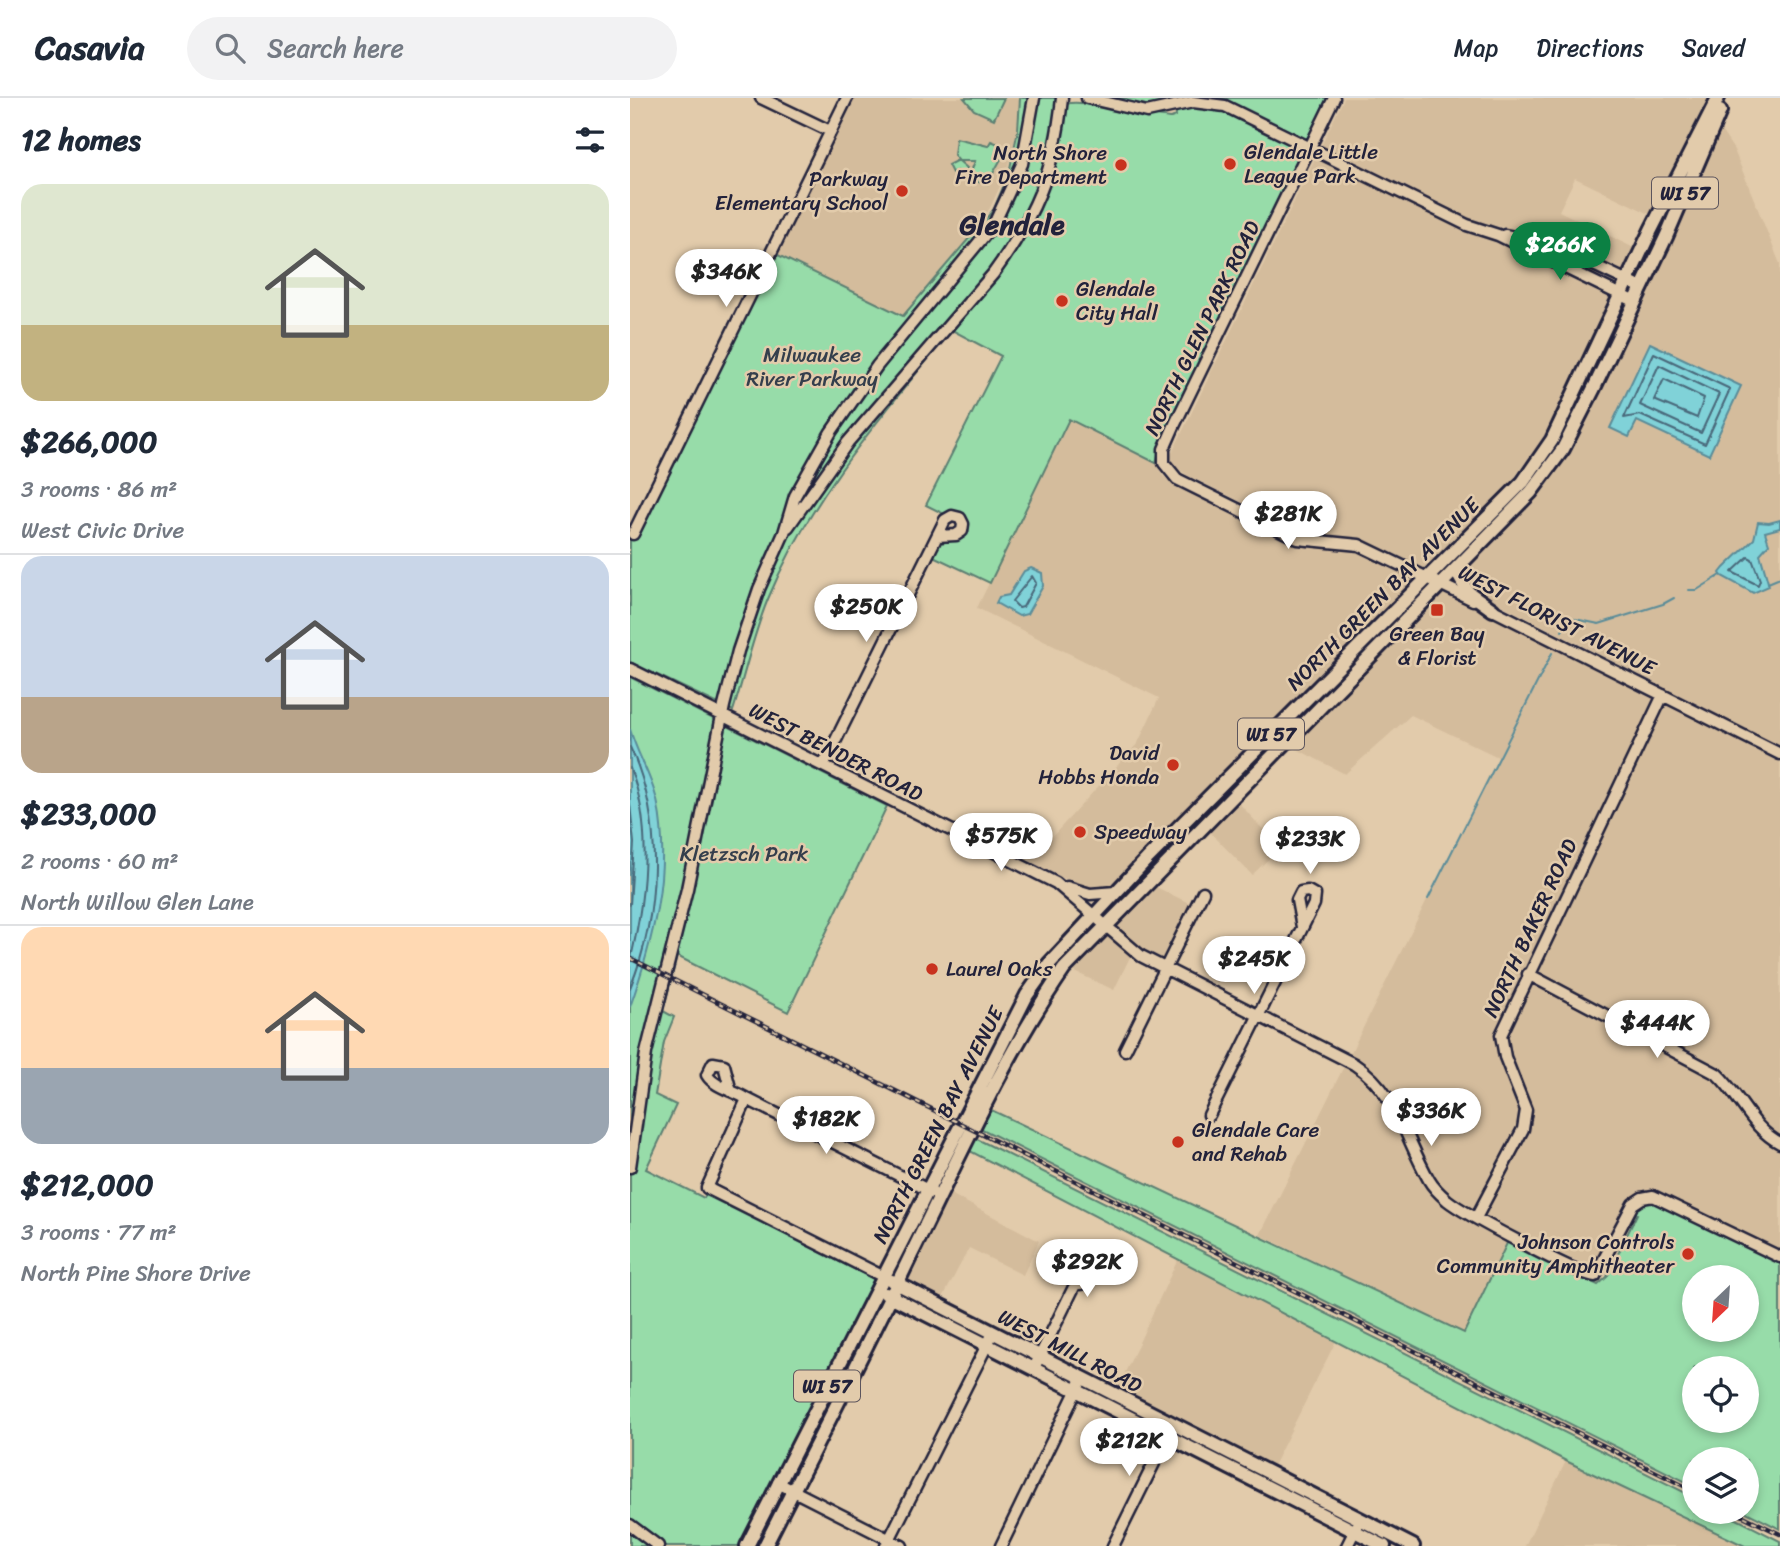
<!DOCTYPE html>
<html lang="en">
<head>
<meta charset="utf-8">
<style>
  :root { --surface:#fff; --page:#f2f2f3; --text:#1f2937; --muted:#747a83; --line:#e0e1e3; --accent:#0b8043 }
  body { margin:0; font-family:Sriracha,sans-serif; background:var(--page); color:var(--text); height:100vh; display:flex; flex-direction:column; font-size:26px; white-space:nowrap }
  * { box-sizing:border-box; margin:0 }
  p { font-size:23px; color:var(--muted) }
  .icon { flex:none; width:38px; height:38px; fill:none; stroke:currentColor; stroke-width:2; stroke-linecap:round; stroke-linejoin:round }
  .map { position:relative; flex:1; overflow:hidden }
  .details { display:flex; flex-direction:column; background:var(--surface); width:630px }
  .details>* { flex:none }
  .needle { width:46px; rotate:205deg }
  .controls { position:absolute; left:1052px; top:1167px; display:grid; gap:14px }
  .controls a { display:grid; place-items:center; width:77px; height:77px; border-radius:50%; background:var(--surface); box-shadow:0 4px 10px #0003; font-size:35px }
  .price { position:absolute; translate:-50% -60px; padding:0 16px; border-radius:24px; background:#fff; color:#222; font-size:23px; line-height:46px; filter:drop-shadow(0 2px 4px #0008) }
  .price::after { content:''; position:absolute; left:50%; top:42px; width:21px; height:16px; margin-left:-10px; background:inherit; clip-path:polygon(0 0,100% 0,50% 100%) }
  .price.on { background:var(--accent); color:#fff }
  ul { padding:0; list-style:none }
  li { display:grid; align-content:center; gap:14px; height:371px; padding:0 21px }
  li+li { border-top:2px solid var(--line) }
  li span { display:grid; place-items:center; height:217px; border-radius:21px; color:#555 }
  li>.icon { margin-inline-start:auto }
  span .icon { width:126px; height:126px; fill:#fffc; stroke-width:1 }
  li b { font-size:30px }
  h2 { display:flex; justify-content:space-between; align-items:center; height:84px; padding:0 21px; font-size:30px }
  header { display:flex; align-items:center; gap:42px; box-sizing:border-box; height:98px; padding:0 35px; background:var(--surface); border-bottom:2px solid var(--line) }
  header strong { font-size:33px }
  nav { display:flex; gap:38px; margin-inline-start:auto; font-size:24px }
  .search { width:490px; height:63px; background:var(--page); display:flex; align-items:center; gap:18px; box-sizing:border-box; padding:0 24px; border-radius:38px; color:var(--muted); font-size:26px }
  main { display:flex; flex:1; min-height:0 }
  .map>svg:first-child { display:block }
  .built { fill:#d4bc9c }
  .green { fill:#97dca9; stroke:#5c7f72; stroke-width:2; fill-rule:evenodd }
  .water { fill:#80d2d8; stroke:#5a8c99; stroke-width:2 }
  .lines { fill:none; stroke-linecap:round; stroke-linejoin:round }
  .shore { stroke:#48687a; stroke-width:2 }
  .stream { stroke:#5a8c99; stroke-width:2 }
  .minor-casing { stroke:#22223b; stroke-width:15 }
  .major-casing { stroke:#22223b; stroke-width:18 }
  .minor { stroke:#e2cbab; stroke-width:10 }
  .major { stroke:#e2cbab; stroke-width:12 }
  .rail-casing { stroke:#22223b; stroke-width:4.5 }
  .rail { stroke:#e2cbab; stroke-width:2; stroke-dasharray:5; stroke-linecap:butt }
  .poi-dot { fill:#c8321e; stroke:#e2cbab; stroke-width:2.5 }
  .labels { text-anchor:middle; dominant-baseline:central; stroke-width:5; stroke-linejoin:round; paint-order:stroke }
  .shield { fill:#e2cbab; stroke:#5c555d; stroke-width:2 }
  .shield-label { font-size:19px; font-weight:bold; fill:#22223b }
  .poi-label { font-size:21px; fill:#22223b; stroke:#e2cbab; text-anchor:start }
  .street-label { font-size:21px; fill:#22223b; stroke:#e2cbab }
  .park-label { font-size:21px; fill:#343e4c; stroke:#e2cbab }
  .district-label { font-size:28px; font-weight:bold; fill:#22223b; stroke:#e2cbab }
</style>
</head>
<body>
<header>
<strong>Casavia</strong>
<div class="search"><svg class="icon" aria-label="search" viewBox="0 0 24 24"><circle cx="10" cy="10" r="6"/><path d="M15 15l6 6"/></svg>Search here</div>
<nav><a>Map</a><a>Directions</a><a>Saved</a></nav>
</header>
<main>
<section class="details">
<h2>12 homes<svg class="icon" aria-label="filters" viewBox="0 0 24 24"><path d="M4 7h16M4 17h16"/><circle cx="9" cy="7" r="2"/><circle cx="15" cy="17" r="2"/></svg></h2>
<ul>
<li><span style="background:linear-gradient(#dfe7d0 65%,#c2b280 0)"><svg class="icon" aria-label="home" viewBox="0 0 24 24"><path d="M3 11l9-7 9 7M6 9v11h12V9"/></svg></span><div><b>$266,000</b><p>3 rooms · 86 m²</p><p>West Civic Drive</p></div></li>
<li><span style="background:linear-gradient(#c9d6e8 65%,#b9a48a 0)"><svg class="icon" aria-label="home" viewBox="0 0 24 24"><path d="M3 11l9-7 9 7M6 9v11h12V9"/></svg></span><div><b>$233,000</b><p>2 rooms · 60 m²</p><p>North Willow Glen Lane</p></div></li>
<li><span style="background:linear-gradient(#ffd9b3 65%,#9aa5b1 0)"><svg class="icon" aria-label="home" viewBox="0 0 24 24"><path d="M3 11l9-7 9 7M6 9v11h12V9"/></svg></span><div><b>$212,000</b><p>3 rooms · 77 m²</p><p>North Pine Shore Drive</p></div></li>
</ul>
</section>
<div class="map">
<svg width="1150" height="1448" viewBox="0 0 1150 1448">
  <rect width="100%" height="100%" fill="#e2cbab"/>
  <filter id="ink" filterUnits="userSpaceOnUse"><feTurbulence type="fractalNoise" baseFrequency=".0143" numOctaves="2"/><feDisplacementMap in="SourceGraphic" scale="14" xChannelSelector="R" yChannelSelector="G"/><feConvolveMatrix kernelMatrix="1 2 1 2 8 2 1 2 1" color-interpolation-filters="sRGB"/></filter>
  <g filter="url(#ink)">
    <path class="built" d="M221 0H389L388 31 376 75 360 110 334 146 273 219 144 155Z
      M714 0H1081L1082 3 1022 117 945 80 929 113 1006 151 993 172 987 173 919 142 888 132 855 126 838 135 878 147 975 195 980 202 921 328 875 393 484 789 459 792 399 764 508 645 529 600 347 510 439 320 526 365 533 378 542 385 642 435 677 449 688 450 695 437 668 432 557 377 544 368 540 359Z
      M1088 28 1104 52 1150 166V648L844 493 836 479 842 465 912 390 953 328 1048 126Z
      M813 487 863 512 922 550 1150 664V1154L1032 1095 1016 1094 997 1107 968 1166 961 1170 883 1133 834 1235 630 1137 868 659 781 617 715 676 661 648Z
      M607 703 650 750 622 777 578 732Z
      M524 788 561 806 535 861 529 862 509 849 501 857 484 892 443 873Z
      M313 1092 409 1143 393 1177 339 1150 309 1207 267 1186Z
      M548 1161 706 1243 641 1372 486 1294Z
      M936 1363 1115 1448H895Z"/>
    <path class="green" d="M334 0H374L364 21 344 12Z
      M390 0H437V6C449 0 521 18 541 20L546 18 545 4 527 9 475 0H697L532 340 526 365 439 321 360 485 303 458 310 445 326 442 335 433 322 415 314 416 296 407 371 258 322 232C253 316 180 399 138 501 123 537 115 576 103 613L0 564V443L144 155 273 218 364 111 379 75 388 32Z
      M326 40 358 48 361 43 371 47V61L357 86 345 83 340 76 345 63H329L337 70 332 80 325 77 326 73 322 75 318 67 328 62 324 57Z
      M0 579 257 708 158 914 47 858 33 913 44 919 34 944 25 997 46 1007 16 1071 74 1100 76 1097 244 1181 110 1448H0Z
      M359 1011 834 1235 878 1143 968 1187 977 1179 1007 1116 1003 1114 1011 1106 1021 1103 1150 1164V1431L1116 1414V1362H1064V1388L348 1029ZM1064 1180H1116V1232H1064ZM1064 1270H1116V1323H1064Z
      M345 1040 1064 1399V1414H1093L1150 1443V1448H1115L936 1363 336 1051Z"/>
    <path class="water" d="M1020 245 1111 288 1079 357 1007 323 999 339 980 330Z
      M1150 422V430L1135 434 1139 446 1130 456 1139 488 1123 495 1092 478 1090 475 1094 470 1124 441 1128 424 1139 425Z
      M401 470 412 475 413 488 397 516 389 518 366 505 369 499 379 497 394 473Z
      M0 631C7 657 23 680 28 707 41 775 22 846 0 909Z"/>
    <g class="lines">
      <path class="shore" d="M1024 255 1100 291 1075 346 1010 317 994 320Z
        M1029 267 1089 296 1071 335 1010 307Z
        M1034 281 1074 300 1067 320 1024 302Z
        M1118 459 1122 461 1130 482 1128 487 1102 474Z
        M402 478 406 485 393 509 389 510 382 503Z
        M0 649C34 721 30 817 0 890
        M0 670C24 730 15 802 0 864
        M0 706 4 745 0 807"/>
      <path class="stream" d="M1138 485 1150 480
        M1059 492H1067L1091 477
        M932 533 940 520 969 526 1033 506 1044 500
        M798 801 922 555"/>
      <g class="minor-casing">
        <path id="minor" d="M131 0 200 33
          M457 0 517 14 563 4 595 8 837 127 868 137 1005 204
          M704 0 545 326 534 351V365L547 381 668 441 729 447 843 502
          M875 137 920 146 1012 190
          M158 429 218 344 363 176C405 118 425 72 432 0
          M3 436 217 0
          M859 510 1150 656
          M0 571 426 785 511 858 724 966C767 994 775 1040 799 1082 803 1089 810 1096 817 1102 833 1115 948 1177 965 1178L1003 1106 1012 1100 1023 1098 1150 1159
          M193 668 315 422 322 418 330 420 333 426 332 433 326 437 307 438
          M437 789 460 796 486 794
          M898 876 1087 976C1110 997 1122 1031 1150 1045
          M495 952 573 794
          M100 990 94 967 83 965 77 977C84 989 105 993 117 1001L302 1094
          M117 1001 77 1090 252 1178
          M579 1017 684 806 685 797 678 793 671 794 667 802 672 829
          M0 1069 16 955 57 791 94 608 108 553 129 491 154 435 165 398 201 334 247 268 364 126 392 66 404 0
          M846 1120 893 1031 896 1012 875 959 871 937 1033 597
          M442 1178a8 8 0 1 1 16 0a8 8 0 1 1-16 0Z
          M404 1270 446 1185
          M148 1385 272 1448
          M0 1427 28 1448
          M256 1448 363 1235
          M371 1448 452 1281
          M483 1448 543 1327
          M717 1448 727 1428"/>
      </g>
      <g class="major-casing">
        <path id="major" d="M826 473 838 494 863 512
          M262 1183 783 1448
          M256 1196 754 1448
          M117 1448 397 897 419 866 517 761 893 384 922 342 1021 132 1088 0
          M135 1448C184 1351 234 1255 281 1157 329 1060 372 961 434 871L901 394 933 351 964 290 1036 139 1090 13"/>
      </g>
      <use href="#minor" class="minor"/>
      <use href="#major" class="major"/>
      <g class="rail-casing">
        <path id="rail" d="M0 860 1064 1393
          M1105 1414 1150 1436"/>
      </g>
      <use href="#rail" class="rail"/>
    </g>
  </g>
  <g class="poi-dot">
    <circle cx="600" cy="66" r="7"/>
    <circle cx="491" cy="67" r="7"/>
    <circle cx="272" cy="93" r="7"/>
    <circle cx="432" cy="203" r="7"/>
    <rect x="800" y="505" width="14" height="14" rx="3.5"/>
    <circle cx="543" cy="667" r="7"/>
    <circle cx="450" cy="734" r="7"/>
    <circle cx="302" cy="871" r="7"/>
    <circle cx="548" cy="1044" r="7"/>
    <circle cx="1058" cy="1156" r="7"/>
  </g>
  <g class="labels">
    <g class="shield">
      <rect x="1022" y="79.5" width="66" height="31" rx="5"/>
      <rect x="608" y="620.5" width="66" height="31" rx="5"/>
      <rect x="164" y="1272.5" width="66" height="31" rx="5"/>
    </g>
    <g class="shield-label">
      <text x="1055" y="95">WI 57</text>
      <text x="641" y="636">WI 57</text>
      <text x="197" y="1288">WI 57</text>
    </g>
    <g class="poi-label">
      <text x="614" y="54">Glendale Little<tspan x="614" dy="24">League Park</tspan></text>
      <text x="477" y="55" text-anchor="end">North Shore<tspan x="477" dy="24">Fire Department</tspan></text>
      <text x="258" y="81" text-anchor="end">Parkway<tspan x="258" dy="24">Elementary School</tspan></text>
      <text x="446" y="191">Glendale<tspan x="446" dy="24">City Hall</tspan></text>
      <text x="807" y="536" text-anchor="middle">Green Bay<tspan x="807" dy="24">&amp; Florist</tspan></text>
      <text x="529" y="655" text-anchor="end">David<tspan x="529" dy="24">Hobbs Honda</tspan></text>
      <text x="464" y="734">Speedway</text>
      <text x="316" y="871">Laurel Oaks</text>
      <text x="562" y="1032">Glendale Care<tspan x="562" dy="24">and Rehab</tspan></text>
      <text x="1044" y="1144" text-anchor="end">Johnson Controls<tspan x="1044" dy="24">Community Amphitheater</tspan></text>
    </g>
    <g class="street-label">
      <text transform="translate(572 230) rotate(-64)">NORTH GLEN PARK ROAD</text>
      <text transform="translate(753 496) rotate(-45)">NORTH GREEN BAY AVENUE</text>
      <text transform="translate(927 522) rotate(27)">WEST FLORIST AVENUE</text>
      <text transform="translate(206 654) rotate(27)">WEST BENDER ROAD</text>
      <text transform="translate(900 830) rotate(-65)">NORTH BAKER ROAD</text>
      <text transform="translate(308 1027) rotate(-63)">NORTH GREEN BAY AVENUE</text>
      <text transform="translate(440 1253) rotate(27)">WEST MILL ROAD</text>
    </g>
    <g class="park-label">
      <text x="182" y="257">Milwaukee<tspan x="182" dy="24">River Parkway</tspan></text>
      <text x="114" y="756">Kletzsch Park</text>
    </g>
    <g class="district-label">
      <text x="382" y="126">Glendale</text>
    </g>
  </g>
</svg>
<div class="controls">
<a><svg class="needle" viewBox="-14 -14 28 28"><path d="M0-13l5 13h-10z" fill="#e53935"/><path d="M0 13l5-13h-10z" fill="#747a83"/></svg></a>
<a><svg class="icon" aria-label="locate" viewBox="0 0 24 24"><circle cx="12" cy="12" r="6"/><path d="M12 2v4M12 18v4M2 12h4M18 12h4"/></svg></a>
<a><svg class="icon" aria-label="layers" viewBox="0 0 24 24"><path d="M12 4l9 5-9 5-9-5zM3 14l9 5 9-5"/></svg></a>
</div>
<b class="price on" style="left:930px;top:184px">$266K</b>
<b class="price" style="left:96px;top:211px">$346K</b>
<b class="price" style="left:658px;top:453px">$281K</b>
<b class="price" style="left:236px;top:546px">$250K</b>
<b class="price" style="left:371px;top:775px">$575K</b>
<b class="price" style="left:680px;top:778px">$233K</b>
<b class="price" style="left:624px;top:898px">$245K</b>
<b class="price" style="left:1027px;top:962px">$444K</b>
<b class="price" style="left:801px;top:1050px">$336K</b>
<b class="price" style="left:196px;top:1058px">$182K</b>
<b class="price" style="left:457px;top:1201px">$292K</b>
<b class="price" style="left:499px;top:1380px">$212K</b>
</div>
</main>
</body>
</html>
